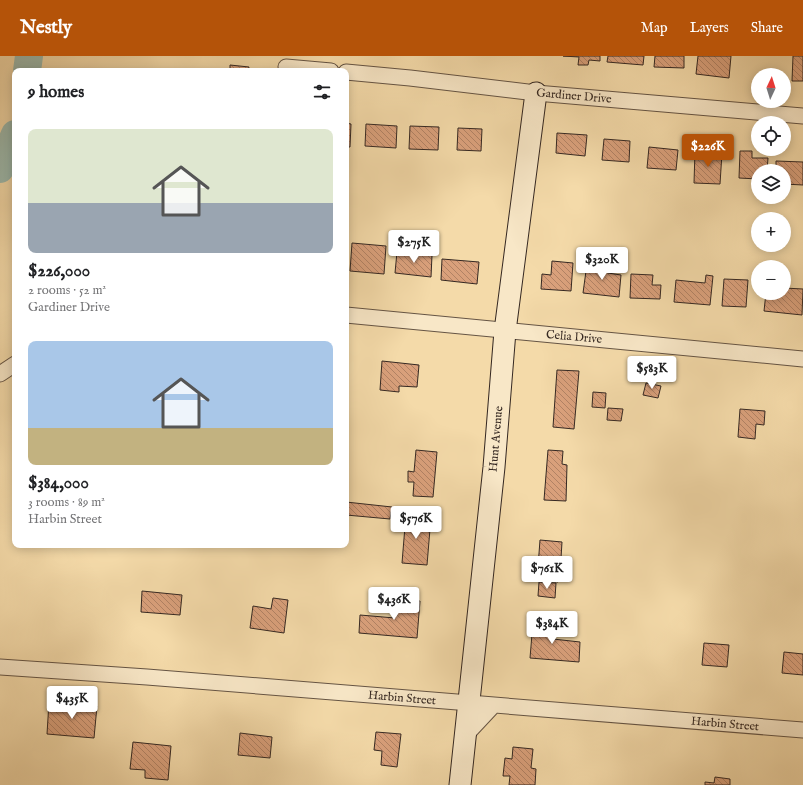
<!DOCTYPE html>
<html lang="en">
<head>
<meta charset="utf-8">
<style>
  :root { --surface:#fff; --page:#f6f6f6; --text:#202124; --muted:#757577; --accent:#b45309 }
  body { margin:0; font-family:"IM FELL English",serif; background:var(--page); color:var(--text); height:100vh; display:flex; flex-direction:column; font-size:15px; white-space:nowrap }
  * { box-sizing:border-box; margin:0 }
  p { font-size:13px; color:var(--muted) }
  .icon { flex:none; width:22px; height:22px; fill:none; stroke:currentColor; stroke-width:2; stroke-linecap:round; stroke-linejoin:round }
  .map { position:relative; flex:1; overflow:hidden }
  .side { position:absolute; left:12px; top:12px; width:337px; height:480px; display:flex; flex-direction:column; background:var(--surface); border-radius:8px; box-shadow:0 2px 10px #0003 }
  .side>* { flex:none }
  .needle { width:26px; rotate:4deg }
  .fabs { position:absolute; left:751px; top:12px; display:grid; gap:8px }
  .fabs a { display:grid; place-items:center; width:40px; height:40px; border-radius:50%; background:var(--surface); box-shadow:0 2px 10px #0003; font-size:20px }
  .price { position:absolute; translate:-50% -34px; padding:0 9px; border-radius:4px; background:#fff; color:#222; font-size:13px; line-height:26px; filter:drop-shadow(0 1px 2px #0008) }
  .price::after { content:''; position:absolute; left:50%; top:24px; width:12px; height:9px; margin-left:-6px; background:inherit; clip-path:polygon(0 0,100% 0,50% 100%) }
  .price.on { background:var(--accent); color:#fff }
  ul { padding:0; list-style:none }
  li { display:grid; align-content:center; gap:8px; height:212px; padding:0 16px }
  li span { display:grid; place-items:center; height:124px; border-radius:8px; color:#555 }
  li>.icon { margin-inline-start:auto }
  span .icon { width:72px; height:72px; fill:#fffc; stroke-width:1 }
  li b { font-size:17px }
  h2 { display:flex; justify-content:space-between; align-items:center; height:48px; padding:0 16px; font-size:17px }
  header { display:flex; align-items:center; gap:24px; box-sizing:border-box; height:56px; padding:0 20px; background:var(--accent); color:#fff }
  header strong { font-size:19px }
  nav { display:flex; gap:22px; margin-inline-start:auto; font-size:14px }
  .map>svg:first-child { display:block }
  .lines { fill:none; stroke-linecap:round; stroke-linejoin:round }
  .river { stroke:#9cbaae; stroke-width:28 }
  .building { fill:url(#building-back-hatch); stroke:#352822 }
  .street-casing { stroke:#655444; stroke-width:17 }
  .secondary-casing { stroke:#352822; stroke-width:23 }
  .street { stroke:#f8e7c7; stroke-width:15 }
  .secondary { stroke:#f8e7c7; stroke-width:21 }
  .labels { text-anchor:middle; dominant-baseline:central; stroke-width:3; stroke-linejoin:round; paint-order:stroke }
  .street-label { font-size:12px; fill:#352822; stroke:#f8e7c7 }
</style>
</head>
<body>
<header>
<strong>Nestly</strong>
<nav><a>Map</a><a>Layers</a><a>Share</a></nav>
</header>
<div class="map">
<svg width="803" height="729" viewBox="0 0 803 729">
  <defs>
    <pattern id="building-back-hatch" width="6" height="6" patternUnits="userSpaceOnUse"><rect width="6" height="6" fill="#d9a07b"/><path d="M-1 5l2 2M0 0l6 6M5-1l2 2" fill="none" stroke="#b18264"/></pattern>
  </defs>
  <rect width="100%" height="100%" fill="#f4daa9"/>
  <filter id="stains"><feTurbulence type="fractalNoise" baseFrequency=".005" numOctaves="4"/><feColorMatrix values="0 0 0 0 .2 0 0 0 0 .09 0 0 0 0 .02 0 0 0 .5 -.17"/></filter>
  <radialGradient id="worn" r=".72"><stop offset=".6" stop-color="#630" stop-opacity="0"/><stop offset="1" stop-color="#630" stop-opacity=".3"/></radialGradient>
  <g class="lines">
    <path class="river" d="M27 15 29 0
      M0 113 15 78"/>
  </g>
  <path class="building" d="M563 0H600V5L589 4 588 9H578L579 1Z
    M608 0H644L643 9 607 6Z
    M655 0H684V12L654 11Z
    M698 0H731L729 22 696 18Z
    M793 0H803V25H792Z
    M230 9 249 11 248 15H230Z
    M346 67 351 68 350 91H346Z
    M366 68 397 70 396 92 365 90Z
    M410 70 439 71 438 94 409 93Z
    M458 72 482 73 481 95 457 94Z
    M557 77 587 79 585 100 556 97Z
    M604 83 630 85 629 106 602 104Z
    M649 91 678 94 676 114 647 112Z
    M695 95 722 97 720 128 694 127Z
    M740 95H752V102H768L767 115H758V123L739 122Z
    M776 105 803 106V129L784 128V115H776Z
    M352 187 386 190 384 218 350 215Z
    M397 196 432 199 431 221 395 217Z
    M442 203 479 206 477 228 441 224Z
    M552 205 573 207 571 235 541 233 542 218 551 219Z
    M591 207 609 209 608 217 621 219 619 241 583 237 586 215H590Z
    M631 218 653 219 652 229H661L660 243 630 242Z
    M706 219 713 220 710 249 674 246 676 224 705 227Z
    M724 223 748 224 746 251 722 250Z
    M784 232 803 233 802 259 764 255 766 237H784Z
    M382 305 419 309 417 331 399 330V336L380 334Z
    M557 314 579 315 574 373 553 371Z
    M646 327 661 330 658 342 643 339Z
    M593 336 606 337 605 352 592 351Z
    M608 352 623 353 621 365 607 364Z
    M740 353 765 355 764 369 756 368 755 383 738 381Z
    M416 394 437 396 433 441 413 440 414 426H408V415L414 416Z
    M548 394 563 395 562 408 567 409 566 445 544 444Z
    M346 446 392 451 390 463 346 459Z
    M406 458 431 461 427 509 402 507Z
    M540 484 562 486 561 502 567 503 566 516H559L558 526 537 524Z
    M539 526 556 527 555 542 538 540Z
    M142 535 182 539 180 559 141 556Z
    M273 542 288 544 284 577 250 572 253 550 271 553Z
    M396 543 420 545 417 582 359 577 360 559 395 562Z
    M533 566 554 568 553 583 580 586 579 606 530 602Z
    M704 587 729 589 727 611 702 609Z
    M784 596 803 598V619L782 617Z
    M49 646 97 650 94 682 47 678Z
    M376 676 401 678 397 711 381 709 382 695 374 694Z
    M240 677 272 681 270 702 238 699Z
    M133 686 171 690 168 724 145 722V714L130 713Z
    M513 691 533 693 531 712 536 713 535 729H509L510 720H503L505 702 512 703Z
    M715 721 730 723V729H705V726L714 727Z"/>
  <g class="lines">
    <g class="street-casing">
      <path id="street" d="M286 11 331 15
        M346 16 410 22 536 37 803 60
        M346 259 803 303
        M0 318 15 308
        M0 611 147 621 803 674
        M465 680 494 649"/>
    </g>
    <g class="secondary-casing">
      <path id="secondary" d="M460 729 494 411 505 275 536 37"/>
    </g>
    <use href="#street" class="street"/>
    <use href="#secondary" class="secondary"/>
  </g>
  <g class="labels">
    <g class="street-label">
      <text transform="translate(574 40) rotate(5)">Gardiner Drive</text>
      <text transform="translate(574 281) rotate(5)">Celia Drive</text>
      <text transform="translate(496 383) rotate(-85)">Hunt Avenue</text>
      <text transform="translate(402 642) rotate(5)">Harbin Street</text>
      <text transform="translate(725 668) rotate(5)">Harbin Street</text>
    </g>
  </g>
  <rect width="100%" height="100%" filter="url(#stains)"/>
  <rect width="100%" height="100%" fill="url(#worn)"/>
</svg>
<div class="fabs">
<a><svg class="needle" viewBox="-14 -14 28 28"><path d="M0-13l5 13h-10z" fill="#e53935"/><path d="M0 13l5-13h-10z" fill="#757577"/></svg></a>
<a><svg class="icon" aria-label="locate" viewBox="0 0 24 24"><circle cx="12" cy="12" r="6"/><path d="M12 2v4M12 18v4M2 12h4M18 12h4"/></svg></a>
<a><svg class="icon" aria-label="layers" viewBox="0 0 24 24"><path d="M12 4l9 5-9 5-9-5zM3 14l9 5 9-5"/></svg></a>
<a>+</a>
<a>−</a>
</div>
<b class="price on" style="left:708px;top:112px">$226K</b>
<b class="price" style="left:414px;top:208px">$275K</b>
<b class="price" style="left:602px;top:225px">$320K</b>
<b class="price" style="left:652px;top:334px">$583K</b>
<b class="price" style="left:416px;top:484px">$576K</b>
<b class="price" style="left:547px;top:534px">$761K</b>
<b class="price" style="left:394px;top:565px">$436K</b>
<b class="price" style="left:552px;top:589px">$384K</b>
<b class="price" style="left:72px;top:664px">$435K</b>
<section class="side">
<h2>9 homes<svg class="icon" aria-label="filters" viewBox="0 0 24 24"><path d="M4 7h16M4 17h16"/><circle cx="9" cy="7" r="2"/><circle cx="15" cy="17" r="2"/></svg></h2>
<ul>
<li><span style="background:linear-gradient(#dfe7d0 60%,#9aa5b1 0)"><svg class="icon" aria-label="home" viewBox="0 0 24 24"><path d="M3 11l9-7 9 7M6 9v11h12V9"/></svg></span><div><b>$226,000</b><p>2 rooms · 52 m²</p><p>Gardiner Drive</p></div></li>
<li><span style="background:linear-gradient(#a9c7e8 70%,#c2b280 0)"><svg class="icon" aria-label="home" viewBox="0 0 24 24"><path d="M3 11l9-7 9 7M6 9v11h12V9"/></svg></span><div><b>$384,000</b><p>3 rooms · 89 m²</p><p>Harbin Street</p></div></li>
</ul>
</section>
</div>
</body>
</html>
